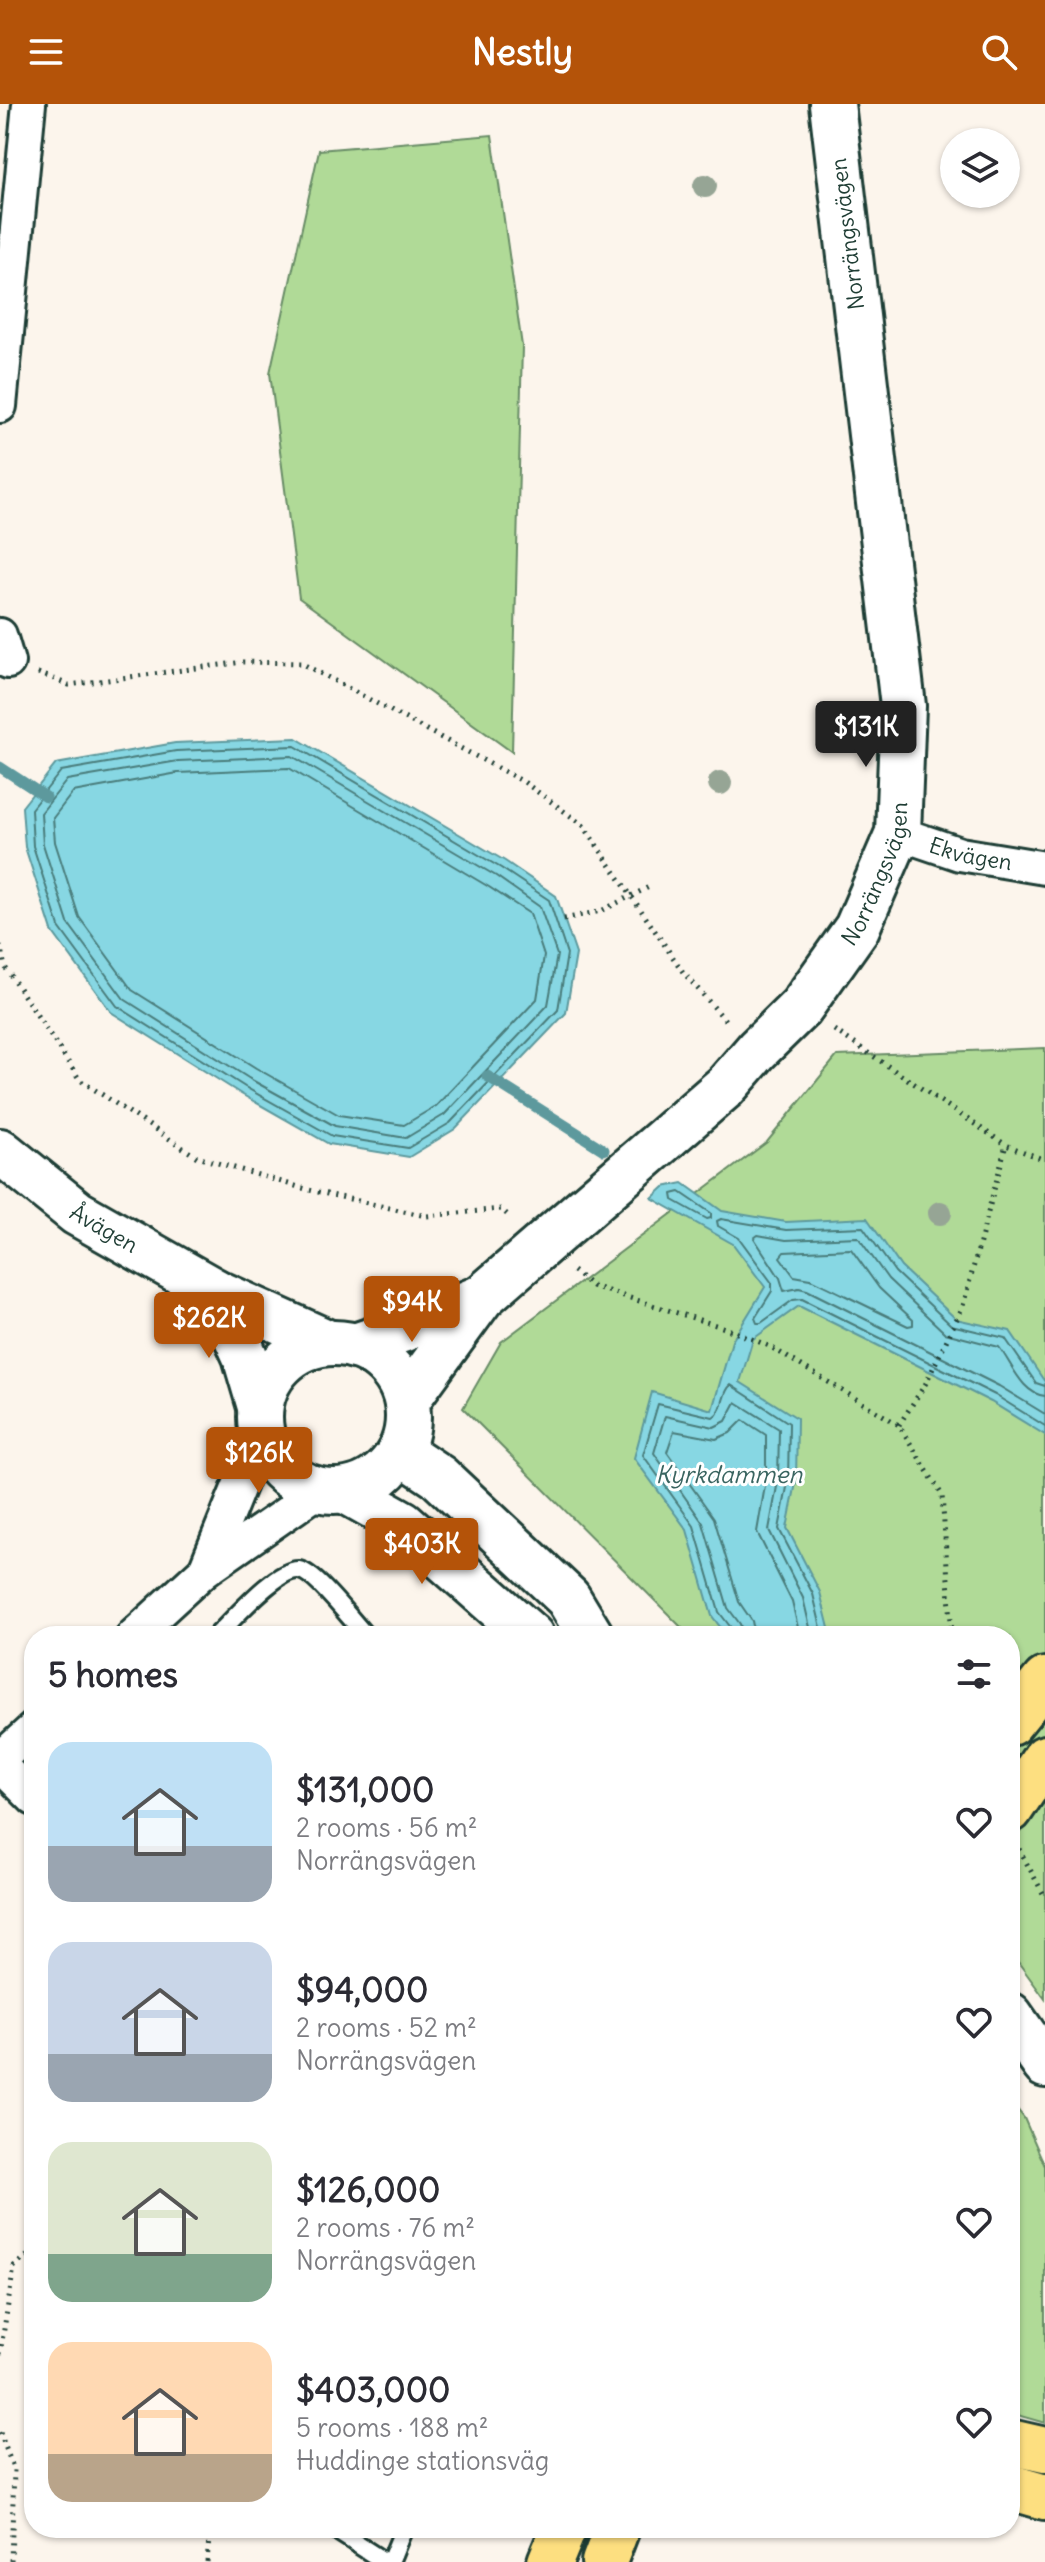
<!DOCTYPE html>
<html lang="en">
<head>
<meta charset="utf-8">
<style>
  :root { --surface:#fff; --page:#f2f2f3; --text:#2b2b33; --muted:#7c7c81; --accent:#b45309 }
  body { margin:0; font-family:Delius,sans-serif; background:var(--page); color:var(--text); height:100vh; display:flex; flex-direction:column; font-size:30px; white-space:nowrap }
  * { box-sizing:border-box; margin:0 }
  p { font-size:26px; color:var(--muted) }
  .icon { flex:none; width:44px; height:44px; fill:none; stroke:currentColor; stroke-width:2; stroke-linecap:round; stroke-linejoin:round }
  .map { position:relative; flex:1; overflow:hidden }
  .details { position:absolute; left:24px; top:1522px; width:996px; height:912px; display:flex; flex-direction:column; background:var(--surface); border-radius:32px; box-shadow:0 2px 6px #0004 }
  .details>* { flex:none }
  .buttons { position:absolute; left:940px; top:24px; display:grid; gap:16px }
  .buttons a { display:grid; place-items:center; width:80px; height:80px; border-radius:50%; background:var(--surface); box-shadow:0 2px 6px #0004; font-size:40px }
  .price { position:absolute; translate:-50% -68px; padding:0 18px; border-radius:8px; background:var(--accent); color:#fff; font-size:26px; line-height:52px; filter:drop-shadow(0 2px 4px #0008) }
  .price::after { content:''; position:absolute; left:50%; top:48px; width:24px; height:18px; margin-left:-12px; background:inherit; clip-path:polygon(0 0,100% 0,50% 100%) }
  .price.selected { background:#222; color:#fff }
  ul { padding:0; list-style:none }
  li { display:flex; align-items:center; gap:24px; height:200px; padding:0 24px }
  li span { display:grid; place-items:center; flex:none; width:224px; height:160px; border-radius:24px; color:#555 }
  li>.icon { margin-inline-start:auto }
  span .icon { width:96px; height:96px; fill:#fffc; stroke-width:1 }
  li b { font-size:34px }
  h2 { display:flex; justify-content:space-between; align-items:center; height:96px; padding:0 24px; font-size:34px }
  header { display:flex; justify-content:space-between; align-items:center; height:104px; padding:0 24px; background:var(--accent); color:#fff; font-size:36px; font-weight:800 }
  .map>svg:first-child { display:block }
  .green { fill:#b0da97; stroke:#688c66; stroke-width:2 }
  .water { fill:#87d7e3; stroke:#5d999d; stroke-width:2 }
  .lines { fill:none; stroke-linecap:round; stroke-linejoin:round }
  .shore { stroke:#497b7a; stroke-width:2 }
  .stream { stroke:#5d999d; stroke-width:11 }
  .lane-casing { stroke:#1f3d34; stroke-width:22 }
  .street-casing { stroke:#1f3d34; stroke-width:38 }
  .secondary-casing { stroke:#1f3d34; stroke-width:50 }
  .primary-casing { stroke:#1f3d34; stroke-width:50 }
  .path { stroke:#1f3d34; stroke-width:5; stroke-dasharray:2 6; stroke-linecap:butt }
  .lane { stroke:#fff; stroke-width:16 }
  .street { stroke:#fff; stroke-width:32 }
  .secondary { stroke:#fff; stroke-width:44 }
  .primary { stroke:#fddf80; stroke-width:44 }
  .tree { fill:#96a595 }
  .labels { text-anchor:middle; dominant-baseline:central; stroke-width:6; stroke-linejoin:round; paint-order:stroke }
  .street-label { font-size:22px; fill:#1f3d34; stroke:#fff }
  .water-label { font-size:24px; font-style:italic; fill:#396460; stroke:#fff }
</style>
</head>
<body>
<header><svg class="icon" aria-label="menu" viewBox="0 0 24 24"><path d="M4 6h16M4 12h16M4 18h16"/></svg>Nestly<svg class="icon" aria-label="search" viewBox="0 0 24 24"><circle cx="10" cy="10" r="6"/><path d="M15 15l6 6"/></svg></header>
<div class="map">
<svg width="1045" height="2458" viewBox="0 0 1045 2458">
  <rect width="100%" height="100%" fill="#fcf5ec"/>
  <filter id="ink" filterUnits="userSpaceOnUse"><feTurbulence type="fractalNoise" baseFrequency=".0125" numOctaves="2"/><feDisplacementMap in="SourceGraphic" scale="16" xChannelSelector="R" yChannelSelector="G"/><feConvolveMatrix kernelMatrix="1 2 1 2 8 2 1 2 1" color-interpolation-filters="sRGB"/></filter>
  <g filter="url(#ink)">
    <path class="green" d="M492 31 522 242 512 648 299 494 270 269 319 46Z
      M1045 944V1895L1010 1847V1532H690L463 1304 501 1238 767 1038 837 952Z
      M1010 1996 1024 2014 1045 2062V2319L1010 2309Z"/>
    <path class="water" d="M296 634 505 757 556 792 576 850 566 909 455 1025 409 1053 329 1040 241 990 111 908 52 827 25 743 22 703 56 660 175 639Z
      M683 1079 722 1107 786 1118 867 1114 901 1163 956 1215 1010 1227 1045 1278V1331L991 1298 799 1202 753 1235 740 1278 797 1314 796 1379 787 1424 820 1488 831 1532H727L712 1512 687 1426 634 1354 652 1288 712 1306 732 1237 765 1183 733 1140 652 1094 664 1083Z"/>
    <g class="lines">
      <path class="shore" d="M295 642 501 764 549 796 567 850 558 906 450 1019 408 1044 332 1032 245 983 117 902 59 823 33 742 31 705 61 667 176 647Z
        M292 652 496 772 540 803 557 851 548 901 444 1011 406 1034 335 1022 250 975 124 895 68 819 43 740 41 709 67 676 178 657Z
        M289 664 489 783 530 810 544 852 537 895 436 1002 404 1021 339 1011 256 964 132 886 79 813 55 738 53 714 73 688 178 669Z
        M680 1088 711 1109V1114L707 1115 673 1096 672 1090Z
        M851 1145 879 1184 913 1216V1221L908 1222 811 1175 794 1172 780 1153 784 1148Z
        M1045 1282 1036 1279 1005 1234 951 1221 895 1168 863 1123 786 1126 721 1115 717 1117 718 1122 739 1134 772 1179V1187L755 1214 757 1219H761L793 1196 802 1195 995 1291 1045 1322
        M1045 1292C1022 1290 1012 1260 999 1243L945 1229 888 1175 858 1133 786 1136 758 1131 754 1134 780 1174 784 1187 799 1184 807 1186 999 1282 1045 1310
        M733 1532 732 1525 719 1508 694 1422 643 1351 658 1300 713 1313C725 1306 721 1289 731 1281L789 1319 788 1378 779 1425 813 1490 823 1532
        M743 1532 740 1520 728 1504 703 1419 654 1349 665 1312 714 1323 726 1317 736 1298 779 1325 778 1377 769 1426 803 1494 812 1532
        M755 1532 752 1517 739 1498 714 1414 667 1348 674 1327 716 1335 730 1329 743 1316 766 1331V1376L757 1428 792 1498 800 1532"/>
      <path class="stream" d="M0 663 46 693
        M487 972 604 1046"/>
      <g class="lane-casing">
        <path id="lane" d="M216 1532C232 1517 277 1464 299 1466 315 1468 353 1518 366 1532
          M332 2424 385 2458
          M390 2458 404 2424"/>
      </g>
      <g class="street-casing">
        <g id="street">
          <path d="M0 302 29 0"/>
          <path d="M0 531 8 558"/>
          <path id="s1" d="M898 729 960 750 1045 764"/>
          <path d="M205 1466 261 1328"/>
          <path d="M133 1532 205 1466 320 1386"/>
          <path d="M0 1655 34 1624"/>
          <path d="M0 1661 34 1695"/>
        </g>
      </g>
      <g class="secondary-casing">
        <g id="secondary">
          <path id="s2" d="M0 1047 77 1109 216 1188 329 1239"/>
          <path d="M216 1188 245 1252 260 1303"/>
          <circle cx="334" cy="1313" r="74"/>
          <path d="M355 1242 402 1226 482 1193"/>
          <path id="s3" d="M407 1296 482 1193 726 982 757 946 801 903 857 824 898 729 903 602 832 0"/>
          <path d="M400 1347 439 1373 568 1494 591 1532"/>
          <path d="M346 1387 403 1419 531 1532"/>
          <path d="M1010 1911 1045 1961"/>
        </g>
      </g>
      <g class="primary-casing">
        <path id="primary" d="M1010 1619 1045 1576
          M1010 1706 1045 1654
          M1010 2338 1045 2346
          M1010 2383 1045 2393
          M550 2458 564 2424
          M604 2458 617 2424"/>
      </g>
      <path class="path" d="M38 569 69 581 243 558 301 559 524 678 583 721 683 868 727 918
        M564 815 601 807 653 781
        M0 841 5 863 80 976 197 1053 309 1086 426 1112 501 1105 511 1114
        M834 926 1006 1041
        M573 1167 592 1182 725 1224 769 1242 899 1321 942 1391 952 1532
        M899 1321 926 1279 963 1202 1006 1041 1045 1056
        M1019 1745 1045 1793
        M0 2250 14 2163 34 2146
        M0 2329 14 2366 11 2458
        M207 2458 210 2424"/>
      <use href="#lane" class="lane"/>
      <use href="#street" class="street"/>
      <use href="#secondary" class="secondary"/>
      <use href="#primary" class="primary"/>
    </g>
    <g class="tree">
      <circle cx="705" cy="82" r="12"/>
      <circle cx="720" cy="679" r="12"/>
      <circle cx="940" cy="1109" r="12"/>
    </g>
  </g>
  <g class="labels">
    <g class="street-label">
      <text transform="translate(847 130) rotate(-97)">Norrängsvägen</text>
      <text stroke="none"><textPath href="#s1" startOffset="76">Ekvägen</textPath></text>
      <text stroke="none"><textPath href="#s3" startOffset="714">Norrängsvägen</textPath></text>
      <text stroke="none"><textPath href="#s2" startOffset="130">Åvägen</textPath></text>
    </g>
    <g class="water-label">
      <text x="729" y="1370">Kyrkdammen</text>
    </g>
  </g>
</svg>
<div class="buttons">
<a><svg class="icon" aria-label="layers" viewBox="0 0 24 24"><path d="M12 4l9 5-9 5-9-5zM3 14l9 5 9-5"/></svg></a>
</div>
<b class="price selected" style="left:866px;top:665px">$131K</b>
<b class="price" style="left:412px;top:1240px">$94K</b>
<b class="price" style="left:209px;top:1256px">$262K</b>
<b class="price" style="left:259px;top:1391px">$126K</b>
<b class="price" style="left:422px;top:1482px">$403K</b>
<section class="details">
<h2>5 homes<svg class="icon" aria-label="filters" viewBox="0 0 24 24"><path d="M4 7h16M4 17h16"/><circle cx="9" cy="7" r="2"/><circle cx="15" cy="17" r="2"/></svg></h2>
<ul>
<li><span style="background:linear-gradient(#bfe0f5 65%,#9aa5b1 0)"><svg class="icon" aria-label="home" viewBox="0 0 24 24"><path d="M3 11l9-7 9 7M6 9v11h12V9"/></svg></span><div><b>$131,000</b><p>2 rooms · 56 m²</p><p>Norrängsvägen</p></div><svg class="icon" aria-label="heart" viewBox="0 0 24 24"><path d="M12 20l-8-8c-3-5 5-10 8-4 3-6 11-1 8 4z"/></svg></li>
<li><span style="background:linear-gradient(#c9d6e8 70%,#9aa5b1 0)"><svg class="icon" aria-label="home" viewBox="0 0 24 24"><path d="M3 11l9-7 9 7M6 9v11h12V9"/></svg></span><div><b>$94,000</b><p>2 rooms · 52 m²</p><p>Norrängsvägen</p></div><svg class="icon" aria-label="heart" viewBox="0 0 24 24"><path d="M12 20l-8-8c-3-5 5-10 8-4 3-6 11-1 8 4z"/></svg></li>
<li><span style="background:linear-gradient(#dfe7d0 70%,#7fa58c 0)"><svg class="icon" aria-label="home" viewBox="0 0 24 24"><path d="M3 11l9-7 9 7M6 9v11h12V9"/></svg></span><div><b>$126,000</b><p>2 rooms · 76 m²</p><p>Norrängsvägen</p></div><svg class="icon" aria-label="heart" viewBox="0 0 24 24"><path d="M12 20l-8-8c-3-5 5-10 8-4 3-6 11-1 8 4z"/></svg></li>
<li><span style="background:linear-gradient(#ffd9b3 70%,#b9a48a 0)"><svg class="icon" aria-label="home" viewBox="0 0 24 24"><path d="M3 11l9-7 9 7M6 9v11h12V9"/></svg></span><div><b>$403,000</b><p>5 rooms · 188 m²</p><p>Huddinge stationsväg</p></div><svg class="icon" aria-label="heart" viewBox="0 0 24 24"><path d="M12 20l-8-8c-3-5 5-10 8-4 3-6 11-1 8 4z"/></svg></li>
</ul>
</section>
</div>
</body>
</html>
